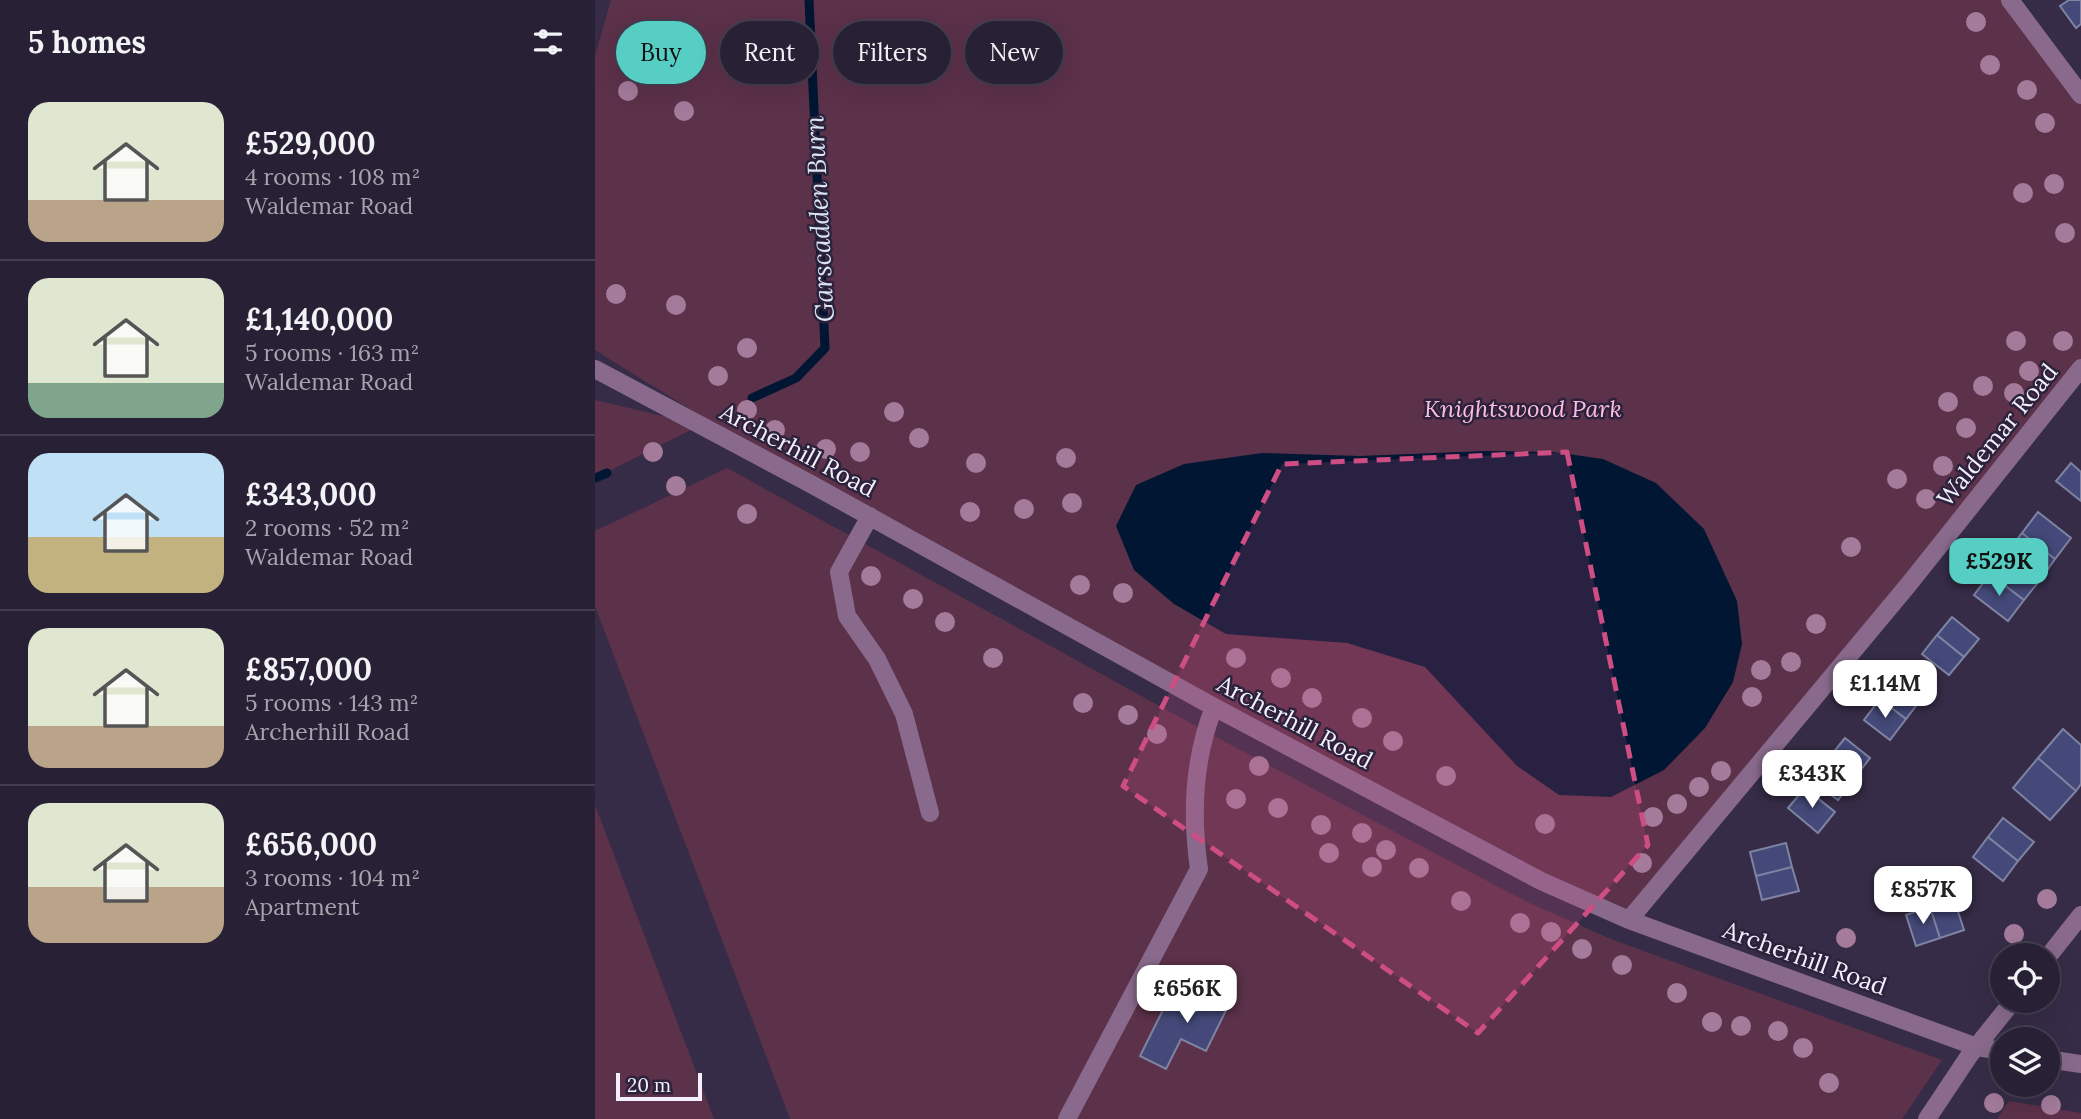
<!DOCTYPE html>
<html lang="en">
<head>
<meta charset="utf-8">
<style>
  :root { --surface:#282135; --page:#30293d; --text:#f1f3f6; --muted:#a5a3ad; --line:#443e50; --accent:#56cec3 }
  body { margin:0; font-family:Lora,serif; background:var(--page); color:var(--text); height:100vh; display:flex; flex-direction:column; font-size:26px; white-space:nowrap }
  * { box-sizing:border-box; margin:0 }
  p { font-size:23px; color:var(--muted) }
  .icon { flex:none; width:38px; height:38px; fill:none; stroke:currentColor; stroke-width:2; stroke-linecap:round; stroke-linejoin:round }
  .map { position:relative; flex:1; overflow:hidden }
  .side { display:flex; flex-direction:column; background:var(--surface); width:595px }
  .side>* { flex:none }
  .banner { position:absolute; left:21px; top:21px; width:665px; height:63px; display:flex; gap:14px }
  .fabs { position:absolute; left:1395px; top:943px; display:grid; gap:14px }
  .fabs a { display:grid; place-items:center; width:70px; height:70px; border-radius:50%; background:var(--surface); box-shadow:0 7px 28px #0002,0 0 0 2px var(--line); font-size:35px }
  .scale { position:absolute; left:21px; bottom:18px; width:86px; box-sizing:border-box; padding-left:7px; border:4px solid #f3effd; border-top:0; font-size:19px; line-height:24px; white-space:nowrap; color:#f3effd; -webkit-text-stroke:5px #2c223c; paint-order:stroke }
  .price { position:absolute; translate:-50% -60px; padding:0 16px; border-radius:14px; background:#fff; color:#222; font-size:23px; line-height:46px; filter:drop-shadow(0 2px 4px #0008) }
  .price::after { content:''; position:absolute; left:50%; top:42px; width:21px; height:16px; margin-left:-10px; background:inherit; clip-path:polygon(0 0,100% 0,50% 100%) }
  .price.on { background:var(--accent); color:#111 }
  ul { padding:0; list-style:none }
  li { display:flex; align-items:center; gap:21px; height:175px; padding:0 28px }
  li+li { border-top:2px solid var(--line) }
  li span { display:grid; place-items:center; flex:none; width:196px; height:140px; border-radius:21px; color:#555 }
  li>.icon { margin-inline-start:auto }
  span .icon { width:84px; height:84px; fill:#fffc; stroke-width:1 }
  li b { font-size:30px }
  h2 { display:flex; justify-content:space-between; align-items:center; height:84px; padding:0 28px; font-size:30px }
  .chip { padding:0 24px; border-radius:32px; background:var(--surface); box-shadow:0 7px 28px #0002,0 0 0 2px var(--line); font-size:24px; line-height:63px }
  .chip.on { background:var(--accent); color:#111 }
  main { display:flex; flex:1; min-height:0 }
  .map>svg:first-child { display:block }
  .green { fill:#5c314a }
  .water { fill:#011633 }
  .lines { fill:none; stroke-linecap:round; stroke-linejoin:round }
  .stream { stroke:#011633; stroke-width:9 }
  .building { fill:#444979; stroke:#7e83a2; stroke-width:2 }
  .minor { stroke:#896a8c; stroke-width:18 }
  .tree { fill:#a47b9b }
  .marked { fill:#ce4e84; fill-opacity:0.2; stroke:#ce4e84; stroke-width:5; stroke-dasharray:14 9; stroke-linejoin:round }
  .labels { text-anchor:middle; dominant-baseline:central; stroke-width:5; stroke-linejoin:round; paint-order:stroke }
  .park-label { font-size:24px; font-style:italic; fill:#febcdf; stroke:#2c223c }
  .street-label { font-size:24px; fill:#f3effd; stroke:#2c223c }
  .water-label { font-size:26px; font-style:italic; fill:#dae5f3; stroke:#2c223c }
</style>
</head>
<body>
<main>
<section class="side">
<h2>5 homes<svg class="icon" aria-label="filters" viewBox="0 0 24 24"><path d="M4 7h16M4 17h16"/><circle cx="9" cy="7" r="2"/><circle cx="15" cy="17" r="2"/></svg></h2>
<ul>
<li><span style="background:linear-gradient(#dfe7d0 70%,#b9a48a 0)"><svg class="icon" aria-label="home" viewBox="0 0 24 24"><path d="M3 11l9-7 9 7M6 9v11h12V9"/></svg></span><div><b>£529,000</b><p>4 rooms · 108 m²</p><p>Waldemar Road</p></div></li>
<li><span style="background:linear-gradient(#dfe7d0 75%,#7fa58c 0)"><svg class="icon" aria-label="home" viewBox="0 0 24 24"><path d="M3 11l9-7 9 7M6 9v11h12V9"/></svg></span><div><b>£1,140,000</b><p>5 rooms · 163 m²</p><p>Waldemar Road</p></div></li>
<li><span style="background:linear-gradient(#bfe0f5 60%,#c2b280 0)"><svg class="icon" aria-label="home" viewBox="0 0 24 24"><path d="M3 11l9-7 9 7M6 9v11h12V9"/></svg></span><div><b>£343,000</b><p>2 rooms · 52 m²</p><p>Waldemar Road</p></div></li>
<li><span style="background:linear-gradient(#dfe7d0 70%,#b9a48a 0)"><svg class="icon" aria-label="home" viewBox="0 0 24 24"><path d="M3 11l9-7 9 7M6 9v11h12V9"/></svg></span><div><b>£857,000</b><p>5 rooms · 143 m²</p><p>Archerhill Road</p></div></li>
<li><span style="background:linear-gradient(#dfe7d0 60%,#b9a48a 0)"><svg class="icon" aria-label="home" viewBox="0 0 24 24"><path d="M3 11l9-7 9 7M6 9v11h12V9"/></svg></span><div><b>£656,000</b><p>3 rooms · 104 m²</p><p>Apartment</p></div></li>
</ul>
</section>
<div class="map">
<svg width="1486" height="1119" viewBox="0 0 1486 1119">
  <rect width="100%" height="100%" fill="#362c47"/>
  <path class="green" d="M16 0H1415L1486 95V368L1034 920 214 483 0 350V56Z
    M0 400 106 425 0 478Z
    M132 468 621 737 932 902 1016 939 1347 1060 1307 1119H195L0 606V531Z
    M0 805 119 1119H0Z
    M1414 1101 1486 1113V1119H1402Z"/>
  <path class="water" d="M891 451 959 452 1008 459 1061 483 1109 529 1142 601 1147 644 1138 682 1110 728 1069 770 1016 797 964 795 922 766 830 667 752 643 631 634 579 604 539 570 521 526 541 485 589 464 667 453 765 456Z"/>
  <g class="lines">
    <path class="stream" d="M157 398 201 378 230 348 214 0
      M0 478 12 473"/>
  </g>
  <path class="building" d="M1474 0H1486V24L1481 28 1465 6Z
    M1476 463 1486 472V501L1461 481Z
    M1443 512 1476 538 1460 559 1427 533Z
    M1427 533 1460 559 1445 580 1411 554Z
    M1411 554 1445 580 1429 600 1395 574Z
    M1395 574 1429 600 1413 621 1379 595Z
    M1357 617 1384 639 1369 657 1342 635Z
    M1342 635 1369 657 1354 675 1327 654Z
    M1301 678 1327 698 1311 719 1285 699Z
    M1285 699 1311 719 1295 740 1269 720Z
    M1468 729 1486 745V784L1481 791 1443 758Z
    M1250 738 1275 758 1259 779 1233 759Z
    M1443 758 1481 791 1455 820 1418 788Z
    M1233 759 1259 779 1243 800 1217 781Z
    M1210 788 1240 812 1223 833 1193 808Z
    M1408 818 1439 842 1423 861 1393 837Z
    M1393 837 1423 861 1408 881 1378 857Z
    M1191 843 1197 867 1161 876 1155 852Z
    M1197 867 1204 891 1167 900 1161 876Z
    M1359 899 1369 930 1345 938 1335 907Z
    M1335 907 1345 938 1321 946 1311 915Z
    M616 980 640 992 611 1051 586 1039 571 1069 545 1056 574 998 601 1011Z"/>
  <g class="lines">
    <path class="minor" d="M1415 0 1486 95
      M0 369 214 483 619 707 946 881 1034 920 1382 1047 1407 1051
      M275 516 244 572 252 616 282 659 309 714 335 813
      M1034 920 1314 584 1486 368
      M1452 958 1486 915
      M1452 1059 1486 1064
      M472 1119 604 869C596 814 598 760 619 707
      M1332 1119 1374 1056 1418 1001"/>
  </g>
  <g class="tree">
    <circle cx="1381" cy="22" r="10"/>
    <circle cx="70" cy="35" r="10"/>
    <circle cx="1395" cy="65" r="10"/>
    <circle cx="1432" cy="90" r="10"/>
    <circle cx="33" cy="91" r="10"/>
    <circle cx="89" cy="111" r="10"/>
    <circle cx="1450" cy="123" r="10"/>
    <circle cx="1459" cy="184" r="10"/>
    <circle cx="1428" cy="193" r="10"/>
    <circle cx="1470" cy="233" r="10"/>
    <circle cx="21" cy="294" r="10"/>
    <circle cx="81" cy="305" r="10"/>
    <circle cx="1421" cy="341" r="10"/>
    <circle cx="1468" cy="341" r="10"/>
    <circle cx="152" cy="348" r="10"/>
    <circle cx="1434" cy="371" r="10"/>
    <circle cx="123" cy="376" r="10"/>
    <circle cx="1388" cy="386" r="10"/>
    <circle cx="1419" cy="393" r="10"/>
    <circle cx="1353" cy="402" r="10"/>
    <circle cx="152" cy="410" r="10"/>
    <circle cx="299" cy="412" r="10"/>
    <circle cx="1371" cy="428" r="10"/>
    <circle cx="180" cy="430" r="10"/>
    <circle cx="324" cy="438" r="10"/>
    <circle cx="231" cy="449" r="10"/>
    <circle cx="58" cy="452" r="10"/>
    <circle cx="265" cy="452" r="10"/>
    <circle cx="471" cy="458" r="10"/>
    <circle cx="381" cy="463" r="10"/>
    <circle cx="1348" cy="466" r="10"/>
    <circle cx="1302" cy="479" r="10"/>
    <circle cx="81" cy="486" r="10"/>
    <circle cx="1331" cy="499" r="10"/>
    <circle cx="477" cy="503" r="10"/>
    <circle cx="429" cy="509" r="10"/>
    <circle cx="375" cy="512" r="10"/>
    <circle cx="152" cy="514" r="10"/>
    <circle cx="1256" cy="547" r="10"/>
    <circle cx="276" cy="576" r="10"/>
    <circle cx="485" cy="585" r="10"/>
    <circle cx="528" cy="593" r="10"/>
    <circle cx="318" cy="599" r="10"/>
    <circle cx="350" cy="622" r="10"/>
    <circle cx="1221" cy="624" r="10"/>
    <circle cx="398" cy="658" r="10"/>
    <circle cx="641" cy="658" r="10"/>
    <circle cx="1196" cy="662" r="10"/>
    <circle cx="1166" cy="670" r="10"/>
    <circle cx="686" cy="678" r="10"/>
    <circle cx="1157" cy="697" r="10"/>
    <circle cx="717" cy="698" r="10"/>
    <circle cx="488" cy="703" r="10"/>
    <circle cx="533" cy="715" r="10"/>
    <circle cx="767" cy="718" r="10"/>
    <circle cx="562" cy="734" r="10"/>
    <circle cx="798" cy="741" r="10"/>
    <circle cx="664" cy="766" r="10"/>
    <circle cx="1126" cy="771" r="10"/>
    <circle cx="851" cy="776" r="10"/>
    <circle cx="1104" cy="787" r="10"/>
    <circle cx="641" cy="799" r="10"/>
    <circle cx="1082" cy="804" r="10"/>
    <circle cx="683" cy="808" r="10"/>
    <circle cx="1058" cy="817" r="10"/>
    <circle cx="950" cy="824" r="10"/>
    <circle cx="726" cy="825" r="10"/>
    <circle cx="767" cy="833" r="10"/>
    <circle cx="791" cy="850" r="10"/>
    <circle cx="734" cy="853" r="10"/>
    <circle cx="1047" cy="863" r="10"/>
    <circle cx="777" cy="867" r="10"/>
    <circle cx="824" cy="868" r="10"/>
    <circle cx="1452" cy="899" r="10"/>
    <circle cx="866" cy="901" r="10"/>
    <circle cx="925" cy="923" r="10"/>
    <circle cx="956" cy="932" r="10"/>
    <circle cx="1419" cy="934" r="10"/>
    <circle cx="1251" cy="938" r="10"/>
    <circle cx="987" cy="949" r="10"/>
    <circle cx="1027" cy="965" r="10"/>
    <circle cx="1082" cy="993" r="10"/>
    <circle cx="1117" cy="1022" r="10"/>
    <circle cx="1146" cy="1026" r="10"/>
    <circle cx="1183" cy="1031" r="10"/>
    <circle cx="1208" cy="1048" r="10"/>
    <circle cx="1234" cy="1083" r="10"/>
    <circle cx="1399" cy="1103" r="10"/>
    <circle cx="1456" cy="1105" r="10"/>
  </g>
  <path class="marked" d="M972 452 1053 845 883 1033 528 786 687 464Z"/>
  <g class="labels">
    <g class="park-label">
      <text x="928" y="408">Knightswood Park</text>
    </g>
    <g class="street-label">
      <text transform="translate(1402 435) rotate(-51)">Waldemar Road</text>
      <text transform="translate(203 450) rotate(28)">Archerhill Road</text>
      <text transform="translate(700 722) rotate(28)">Archerhill Road</text>
      <text transform="translate(1210 958) rotate(20)">Archerhill Road</text>
    </g>
    <g class="water-label">
      <text transform="translate(224 219) rotate(-93)">Garscadden Burn</text>
    </g>
  </g>
</svg>
<div class="fabs">
<a><svg class="icon" aria-label="locate" viewBox="0 0 24 24"><circle cx="12" cy="12" r="6"/><path d="M12 2v4M12 18v4M2 12h4M18 12h4"/></svg></a>
<a><svg class="icon" aria-label="layers" viewBox="0 0 24 24"><path d="M12 4l9 5-9 5-9-5zM3 14l9 5 9-5"/></svg></a>
</div>
<div class="scale">20 m</div>
<b class="price on" style="left:1404px;top:598px">£529K</b>
<b class="price" style="left:1290px;top:720px">£1.14M</b>
<b class="price" style="left:1217px;top:810px">£343K</b>
<b class="price" style="left:1328px;top:926px">£857K</b>
<b class="price" style="left:592px;top:1025px">£656K</b>
<div class="banner">
<a class="chip on">Buy</a>
<a class="chip">Rent</a>
<a class="chip">Filters</a>
<a class="chip">New</a>
</div>
</div>
</main>
</body>
</html>
